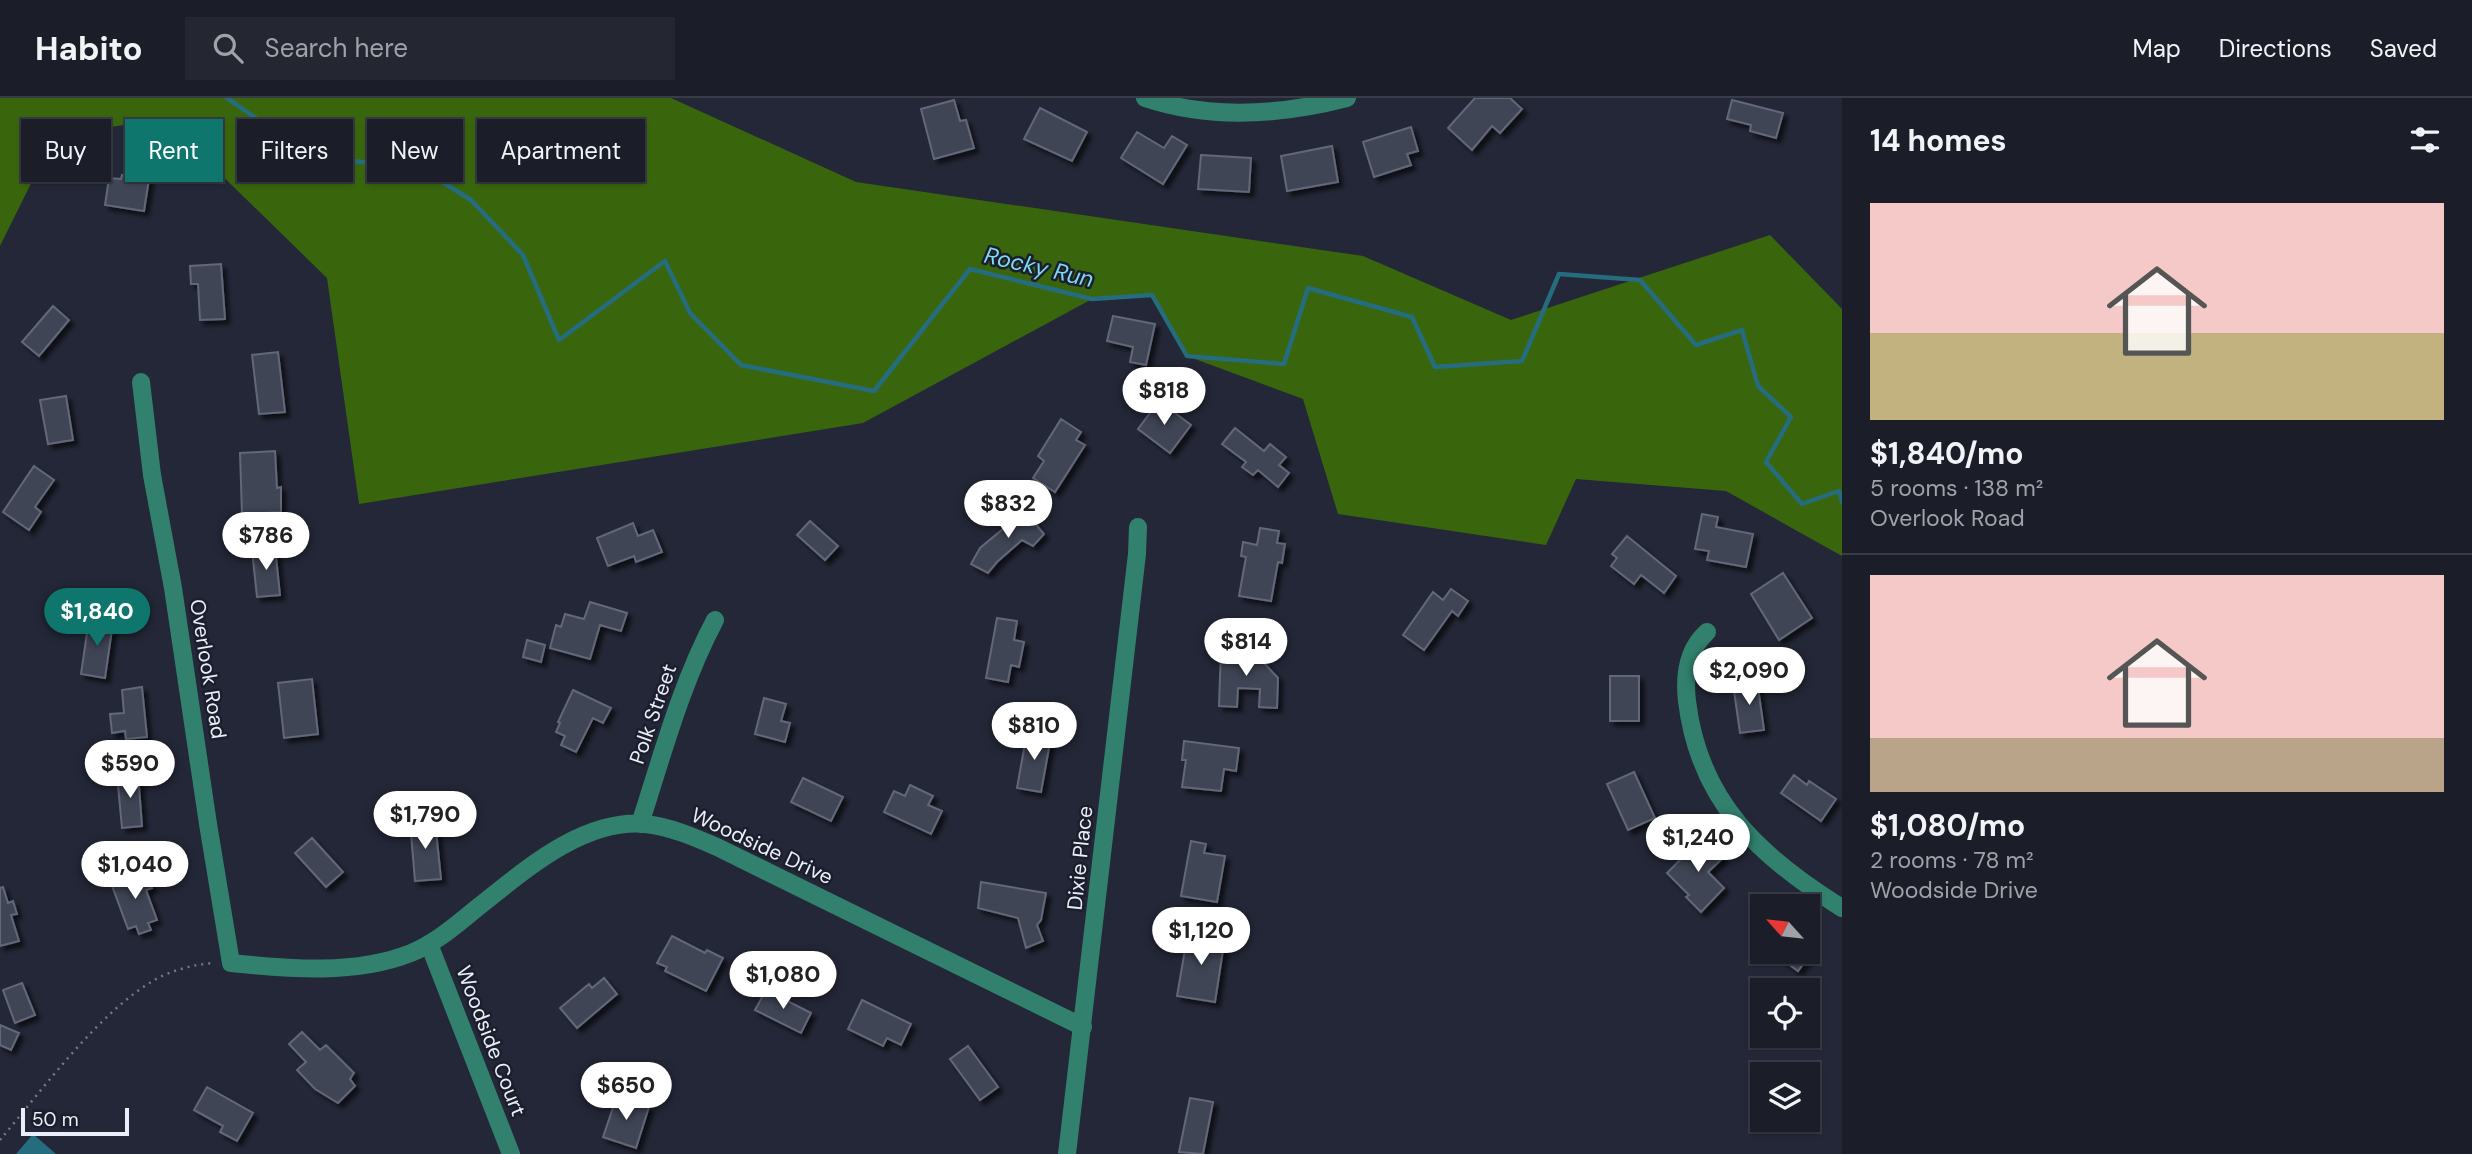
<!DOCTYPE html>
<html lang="en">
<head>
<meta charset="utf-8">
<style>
  :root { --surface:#1b1d29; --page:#242631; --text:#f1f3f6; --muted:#a0a2a8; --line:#393b46; --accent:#0f766e }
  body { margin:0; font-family:"DM Sans",sans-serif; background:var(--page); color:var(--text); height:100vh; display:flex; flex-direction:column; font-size:26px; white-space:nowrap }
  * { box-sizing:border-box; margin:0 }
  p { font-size:23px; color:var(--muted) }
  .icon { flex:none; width:38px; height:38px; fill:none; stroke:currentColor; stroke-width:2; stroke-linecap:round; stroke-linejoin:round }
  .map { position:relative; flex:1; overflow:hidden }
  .sheet { display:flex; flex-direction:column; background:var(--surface); width:630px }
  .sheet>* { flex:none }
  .hud { position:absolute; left:21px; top:21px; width:665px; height:63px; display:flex; gap:14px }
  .needle { width:46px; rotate:297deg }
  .tools { position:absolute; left:1750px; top:796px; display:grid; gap:14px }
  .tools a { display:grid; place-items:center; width:70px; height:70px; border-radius:0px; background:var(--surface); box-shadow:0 2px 5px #0004,0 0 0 2px var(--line); font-size:35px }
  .scale { position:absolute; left:21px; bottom:18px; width:108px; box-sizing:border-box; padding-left:7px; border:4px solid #ebeef8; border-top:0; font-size:19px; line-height:24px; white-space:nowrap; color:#ebeef8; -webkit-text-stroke:5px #1a1e2d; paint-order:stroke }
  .price { position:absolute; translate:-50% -60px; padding:0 16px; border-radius:24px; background:#fff; color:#222; font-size:23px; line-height:46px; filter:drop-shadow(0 2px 4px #0008) }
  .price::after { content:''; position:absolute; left:50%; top:42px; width:21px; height:16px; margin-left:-10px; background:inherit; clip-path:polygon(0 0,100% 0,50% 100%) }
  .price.current { background:var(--accent); color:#fff }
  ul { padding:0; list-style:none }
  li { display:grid; align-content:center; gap:14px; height:371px; padding:0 28px }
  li+li { border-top:2px solid var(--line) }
  li span { display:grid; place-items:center; height:217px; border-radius:0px; color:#555 }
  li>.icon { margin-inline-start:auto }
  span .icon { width:126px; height:126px; fill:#fffc; stroke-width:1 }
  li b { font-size:30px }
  h2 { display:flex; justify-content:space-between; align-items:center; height:84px; padding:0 28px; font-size:30px }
  .chip { padding:0 24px; border-radius:0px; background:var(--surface); box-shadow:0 2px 5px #0004,0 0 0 2px var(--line); font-size:24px; line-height:63px }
  .chip.current { background:var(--accent); color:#fff }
  header { display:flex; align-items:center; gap:42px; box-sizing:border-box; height:98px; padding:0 35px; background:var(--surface); border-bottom:2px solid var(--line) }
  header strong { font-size:33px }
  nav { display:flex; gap:38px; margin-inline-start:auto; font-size:24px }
  .search { width:490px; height:63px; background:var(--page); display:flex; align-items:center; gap:18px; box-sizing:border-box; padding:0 24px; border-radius:0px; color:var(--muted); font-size:26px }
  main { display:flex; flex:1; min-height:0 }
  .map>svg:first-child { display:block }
  .forest { fill:#39660d }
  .water { fill:#256c7f }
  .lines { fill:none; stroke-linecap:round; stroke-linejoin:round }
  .stream { stroke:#256c7f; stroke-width:4.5 }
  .building { fill:#404556; stroke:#626779; stroke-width:2; filter:url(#shadow) }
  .path { stroke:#767987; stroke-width:2.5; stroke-dasharray:2 5; stroke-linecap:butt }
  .minor { stroke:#31816e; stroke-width:18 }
  .labels { text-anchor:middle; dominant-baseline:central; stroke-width:5; stroke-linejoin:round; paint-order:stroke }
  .street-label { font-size:21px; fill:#ebeef8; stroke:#1a1e2d }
  .water-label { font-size:23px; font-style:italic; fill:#7fd8f2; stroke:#1a1e2d }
</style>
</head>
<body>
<header>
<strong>Habito</strong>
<div class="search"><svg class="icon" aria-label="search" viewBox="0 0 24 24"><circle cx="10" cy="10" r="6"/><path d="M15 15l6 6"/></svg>Search here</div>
<nav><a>Map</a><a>Directions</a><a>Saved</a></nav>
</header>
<main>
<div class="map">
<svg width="1842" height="1056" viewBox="0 0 1842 1056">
  <defs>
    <filter id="shadow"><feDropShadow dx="4.5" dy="4.5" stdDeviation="2" flood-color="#0009"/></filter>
  </defs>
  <rect width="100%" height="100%" fill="#242737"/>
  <path class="forest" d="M0 0H671L856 84 1363 158 1511 222 1770 137 1842 211V458L1726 393 1576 381 1546 447 1338 416 1303 301 1187 258 1151 197 1092 201 863 325 359 406 327 180 163 20 54 39 0 148Z"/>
  <path class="water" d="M33 1036 56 1056H16Z"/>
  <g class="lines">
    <path class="stream" d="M227 0 310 58 422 71 471 102 523 157 559 242 665 163 690 215 741 267 874 293 970 171 1092 201 1152 197 1187 258 1284 266 1308 190 1412 219 1435 269 1522 263 1559 176 1640 182 1696 247 1742 232 1758 288 1791 319 1766 364 1802 406 1839 393 1842 404"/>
  </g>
  <path class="building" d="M1475 0H1510L1522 11 1500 35 1492 28 1472 52 1448 30Z
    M954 2 960 23 966 22 974 50 934 61 921 11Z
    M1732 2 1783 15 1776 40 1750 33 1751 27 1727 21Z
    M1040 10 1087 34 1072 63 1024 41Z
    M1411 29 1418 53 1407 56 1411 67 1374 79 1363 44Z
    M1137 34 1164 50 1172 38 1187 47 1163 86 1121 60Z
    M1332 48 1338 84 1287 93 1281 58Z
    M1201 57 1251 60 1249 94 1198 91Z
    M122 77 149 81 144 113 105 107 109 80 121 81Z
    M221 166 225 221 200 222 198 186H191L190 168Z
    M53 208 69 222 39 258 22 244Z
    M1113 218 1155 226 1146 267 1130 264 1133 249 1107 243Z
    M278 254 285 314 259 316 252 257Z
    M66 298 73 342 48 346 40 302Z
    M1159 303 1191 327 1170 355 1138 331Z
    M1061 321 1081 334 1076 342 1085 347 1055 394 1033 380 1044 363 1038 358Z
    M1235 330 1264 353 1270 346 1286 359 1279 367 1289 375 1278 389 1258 372 1253 377 1242 369 1246 364 1222 346Z
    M275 353 277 390 281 389V414L242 416 240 355Z
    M34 368 54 382 35 409 41 414 29 432 3 414Z
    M1013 408 1028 417 1044 436 1033 448 1022 442 997 464 988 475 971 466 980 450 1010 425 1005 419Z
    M1702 416 1718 419 1716 429 1753 436 1746 469 1707 462 1709 453 1695 451Z
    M810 423 838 448 825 462 797 437Z
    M633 425 638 438 653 432 662 454 636 464 634 458 608 468 597 440Z
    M1260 430 1279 433 1277 445 1285 446 1282 465 1278 464 1271 503 1239 498 1246 459 1241 458 1243 444 1257 447Z
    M1627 438 1676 478 1664 495 1641 477 1634 486 1611 468 1617 460 1612 456Z
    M275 449 280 497 257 499 252 452Z
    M1783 475 1812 520 1779 542 1751 496Z
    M1451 491 1468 503 1458 518 1452 513 1424 552 1403 537 1433 494 1443 502Z
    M590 504 627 515 621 533 600 527 590 561 550 550 556 527 561 529 565 516 584 521Z
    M997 520 1017 523 1014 542 1024 544 1019 569 1011 567 1008 584 986 580Z
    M89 521 113 524 105 580 81 576Z
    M527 542 545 547 541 564 523 559Z
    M1221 549 1257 551 1256 565H1264L1278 580 1277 610 1259 609 1260 591 1238 590 1237 609 1219 608Z
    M1610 578H1639V623H1610Z
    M312 581 318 636 284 640 278 585Z
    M1757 582 1764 632 1740 635 1733 586Z
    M142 589 147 639 126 641 125 633 112 635 110 616 124 615 122 592Z
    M573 592 611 610 603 625 593 620 576 654 561 647 565 638 556 634 560 625 558 624Z
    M764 600 786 606 781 623 790 625 785 644 755 636Z
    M1027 634 1051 639 1041 694 1017 690Z
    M1184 643 1239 650 1236 673 1224 671 1221 693 1182 689 1186 662H1182Z
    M1634 674 1655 720 1628 732 1607 686Z
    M138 675 142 728 122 730 117 677Z
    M1794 677 1807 687 1809 683 1836 701 1821 723 1781 695Z
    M803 680 843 699 831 723 791 704Z
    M910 687 933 698 928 707 942 713 931 736 884 714 894 693 905 698Z
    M435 722 441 781 415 783 410 724Z
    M1703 739 1723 760 1708 774 1724 790 1701 814 1686 799 1689 797 1667 775Z
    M312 740 343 774 326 789 295 755Z
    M1191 743 1206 746 1204 755 1225 758 1217 804 1181 798Z
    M146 772 152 790 146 792 157 822 148 825 151 832 139 836 136 828 128 831 111 785Z
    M981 784 1046 795 1041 822 1037 827 1043 843 1026 850 1018 820 978 810Z
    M3 789 8 805 13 803 17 816 11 817 19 843 0 848V790Z
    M1188 834 1225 839 1215 904 1177 898Z
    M672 838 705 855 707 852 723 860 706 893 665 873 667 869 657 865Z
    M1772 854H1812L1798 873Z
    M604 880 617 896 577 930 560 910 589 886 592 890Z
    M22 885 35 917 15 925 3 892Z
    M766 892 811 915 801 935 755 912Z
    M862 902 911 926 901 947 887 940 883 948 848 931Z
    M0 927 19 935 11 952 0 947Z
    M302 934 320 952 326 947 354 975 350 981 355 988 338 1005 315 991 297 972 306 964 289 946Z
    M968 948 998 989 980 1002 950 961Z
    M207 989 253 1015 237 1043 220 1034 223 1028 194 1012Z
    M617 998 649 1009 636 1050 603 1039Z
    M1190 1000 1213 1004 1203 1056 1179 1054Z"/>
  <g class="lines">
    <path class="path" d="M0 1042C42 992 102 910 158 880 176 871 196 866 215 865"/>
    <path class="minor" d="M1145 0C1211 22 1281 17 1347 0
      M141 284 152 377 173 490 208 726 231 865C289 871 356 877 411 855 437 844 456 827 477 810 523 774 582 720 646 726 671 729 694 739 717 749L1083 929
      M1707 534C1687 552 1684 577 1687 603 1699 704 1760 759 1842 810
      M640 726C662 658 681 586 715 522
      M429 846 511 1056
      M1067 1056 1137 456 1138 429"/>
  </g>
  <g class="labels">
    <g class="street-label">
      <text transform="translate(208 571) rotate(81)">Overlook Road</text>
      <text transform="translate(653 616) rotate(-71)">Polk Street</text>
      <text transform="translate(762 748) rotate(25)">Woodside Drive</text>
      <text transform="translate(1080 760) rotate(-84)">Dixie Place</text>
      <text transform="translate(491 943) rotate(69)">Woodside Court</text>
    </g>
    <g class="water-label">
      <text transform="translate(1039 169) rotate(13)">Rocky Run</text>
    </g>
  </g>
</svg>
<div class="tools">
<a><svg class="needle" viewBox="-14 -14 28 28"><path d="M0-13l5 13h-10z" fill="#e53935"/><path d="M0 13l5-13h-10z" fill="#a0a2a8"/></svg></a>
<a><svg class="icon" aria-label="locate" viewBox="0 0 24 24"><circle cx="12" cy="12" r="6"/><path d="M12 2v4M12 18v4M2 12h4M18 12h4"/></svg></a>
<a><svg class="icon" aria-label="layers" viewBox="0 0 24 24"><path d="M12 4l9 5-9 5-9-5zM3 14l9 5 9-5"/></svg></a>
</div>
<div class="scale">50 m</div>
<b class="price" style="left:1164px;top:329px">$818</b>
<b class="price" style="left:1008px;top:442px">$832</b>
<b class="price" style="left:266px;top:474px">$786</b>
<b class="price current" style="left:97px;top:550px">$1,840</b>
<b class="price" style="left:1246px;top:580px">$814</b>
<b class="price" style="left:1749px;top:609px">$2,090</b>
<b class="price" style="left:1034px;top:664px">$810</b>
<b class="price" style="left:130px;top:702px">$590</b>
<b class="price" style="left:425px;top:753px">$1,790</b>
<b class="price" style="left:1698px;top:776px">$1,240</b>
<b class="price" style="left:135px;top:803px">$1,040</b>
<b class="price" style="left:1201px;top:869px">$1,120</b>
<b class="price" style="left:783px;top:913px">$1,080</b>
<b class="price" style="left:626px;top:1024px">$650</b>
<div class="hud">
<a class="chip">Buy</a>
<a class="chip current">Rent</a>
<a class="chip">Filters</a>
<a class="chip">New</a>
<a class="chip">Apartment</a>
</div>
</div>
<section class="sheet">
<h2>14 homes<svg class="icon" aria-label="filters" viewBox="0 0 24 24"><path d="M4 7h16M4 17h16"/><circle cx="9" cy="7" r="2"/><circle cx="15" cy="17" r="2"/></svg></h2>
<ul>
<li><span style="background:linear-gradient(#f6c9c9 60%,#c2b280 0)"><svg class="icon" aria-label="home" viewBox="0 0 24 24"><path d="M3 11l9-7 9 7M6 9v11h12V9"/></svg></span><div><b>$1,840/mo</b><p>5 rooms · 138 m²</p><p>Overlook Road</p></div></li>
<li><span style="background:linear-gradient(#f6c9c9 75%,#b9a48a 0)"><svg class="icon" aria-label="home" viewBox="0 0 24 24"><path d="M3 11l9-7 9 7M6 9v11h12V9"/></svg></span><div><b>$1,080/mo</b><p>2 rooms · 78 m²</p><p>Woodside Drive</p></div></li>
</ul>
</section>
</main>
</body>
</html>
